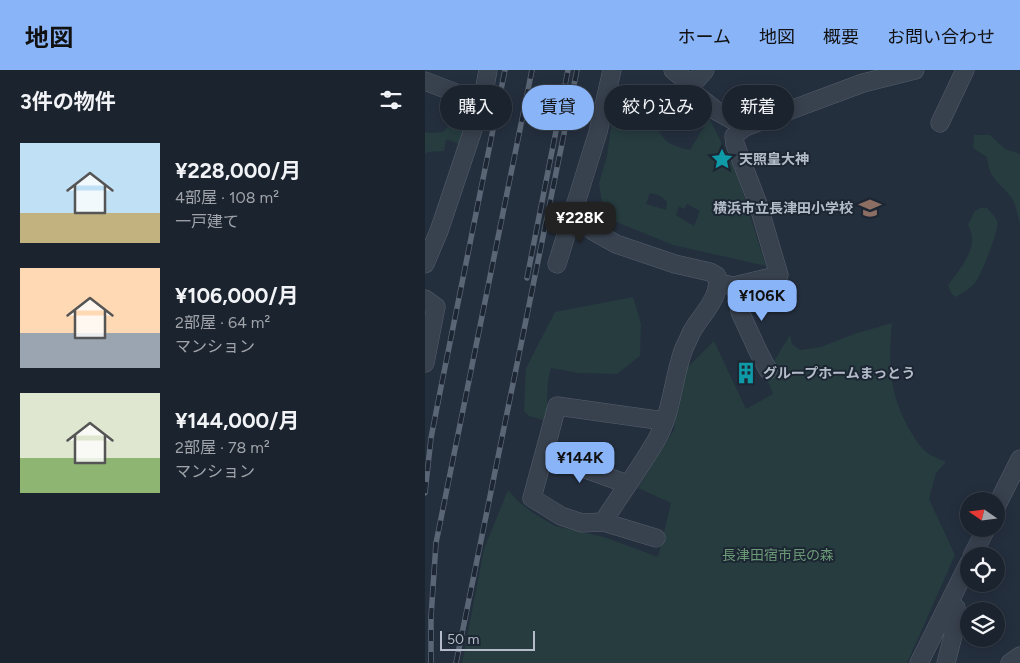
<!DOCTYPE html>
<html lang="ja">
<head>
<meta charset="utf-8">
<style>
  :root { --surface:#1b232e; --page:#242b36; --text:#f1f3f6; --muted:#a0a4aa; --line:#39404a; --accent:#8ab4f8 }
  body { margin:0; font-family:Figtree,"Noto Sans JP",sans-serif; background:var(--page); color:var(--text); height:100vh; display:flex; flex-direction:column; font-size:19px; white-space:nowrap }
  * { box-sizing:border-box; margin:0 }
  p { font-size:16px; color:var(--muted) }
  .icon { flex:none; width:28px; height:28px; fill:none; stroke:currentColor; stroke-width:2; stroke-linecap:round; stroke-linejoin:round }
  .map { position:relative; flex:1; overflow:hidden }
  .drawer { display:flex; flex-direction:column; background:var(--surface); width:425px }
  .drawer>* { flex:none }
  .top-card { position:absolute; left:15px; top:15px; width:475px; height:45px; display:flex; gap:10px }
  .needle { width:32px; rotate:284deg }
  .fabs { position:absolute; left:535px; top:422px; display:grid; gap:10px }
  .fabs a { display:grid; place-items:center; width:45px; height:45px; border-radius:50%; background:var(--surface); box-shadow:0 2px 12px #0003,0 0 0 1px var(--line); font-size:25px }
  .scale { position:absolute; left:15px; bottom:12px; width:95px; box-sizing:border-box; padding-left:5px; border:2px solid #b4bcc9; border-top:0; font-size:14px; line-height:18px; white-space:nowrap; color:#b4bcc9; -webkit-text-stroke:4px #1d2633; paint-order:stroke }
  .price { position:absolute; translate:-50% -42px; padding:0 11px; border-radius:10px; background:var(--accent); color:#111; font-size:16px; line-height:32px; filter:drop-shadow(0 1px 2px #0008) }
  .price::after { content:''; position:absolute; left:50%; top:30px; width:15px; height:11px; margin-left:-8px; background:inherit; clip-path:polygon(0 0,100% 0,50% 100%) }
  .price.active { background:#222; color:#fff }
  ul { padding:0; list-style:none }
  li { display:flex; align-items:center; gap:15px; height:125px; padding:0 20px }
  li span { display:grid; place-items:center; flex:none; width:140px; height:100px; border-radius:0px; color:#555 }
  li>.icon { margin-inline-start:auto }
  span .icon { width:60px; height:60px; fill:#fffc; stroke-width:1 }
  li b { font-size:21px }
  h2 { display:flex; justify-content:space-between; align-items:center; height:60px; padding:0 20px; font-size:21px }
  .pill { padding:0 18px; border-radius:22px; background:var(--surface); box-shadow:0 2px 12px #0003,0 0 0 1px var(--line); font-size:18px; line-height:45px }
  .pill.active { background:var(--accent); color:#111 }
  header { display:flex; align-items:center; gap:30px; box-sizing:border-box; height:70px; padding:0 25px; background:var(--accent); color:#111 }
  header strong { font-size:24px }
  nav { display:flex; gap:28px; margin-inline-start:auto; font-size:18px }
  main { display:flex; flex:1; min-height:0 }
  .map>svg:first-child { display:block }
  .green { fill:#263c3f; fill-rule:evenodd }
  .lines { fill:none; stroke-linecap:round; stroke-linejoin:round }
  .minor-casing { stroke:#565f6c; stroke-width:19 }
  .minor { stroke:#38414e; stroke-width:18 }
  .rail-casing { stroke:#5a6575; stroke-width:5.5 }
  .rail { stroke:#1d2633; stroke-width:4; stroke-dasharray:11; stroke-linecap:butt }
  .labels { text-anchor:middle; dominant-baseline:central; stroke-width:4; stroke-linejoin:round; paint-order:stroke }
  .poi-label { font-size:14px; font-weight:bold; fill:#b4bcc9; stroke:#1d2633; text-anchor:start }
  .park-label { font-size:14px; fill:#6b9a76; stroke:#1d2633 }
</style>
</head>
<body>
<header>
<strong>地図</strong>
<nav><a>ホーム</a><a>地図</a><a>概要</a><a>お問い合わせ</a></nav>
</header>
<main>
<section class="drawer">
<h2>3件の物件<svg class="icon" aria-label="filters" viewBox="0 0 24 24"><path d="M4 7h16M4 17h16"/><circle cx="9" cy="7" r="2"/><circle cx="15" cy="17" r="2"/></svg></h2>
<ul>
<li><span style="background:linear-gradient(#bfe0f5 70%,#c2b280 0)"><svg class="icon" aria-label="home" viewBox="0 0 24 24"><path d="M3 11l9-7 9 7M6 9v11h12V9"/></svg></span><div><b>¥228,000/月</b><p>4部屋 · 108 m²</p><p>一戸建て</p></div></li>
<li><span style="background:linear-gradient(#ffd9b3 65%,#9aa5b1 0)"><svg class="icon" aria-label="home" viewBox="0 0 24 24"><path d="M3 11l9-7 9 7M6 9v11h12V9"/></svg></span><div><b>¥106,000/月</b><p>2部屋 · 64 m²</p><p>マンション</p></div></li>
<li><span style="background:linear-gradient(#dfe7d0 65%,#8fb573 0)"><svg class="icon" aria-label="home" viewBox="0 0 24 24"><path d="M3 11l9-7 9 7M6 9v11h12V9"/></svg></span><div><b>¥144,000/月</b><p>2部屋 · 78 m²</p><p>マンション</p></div></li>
</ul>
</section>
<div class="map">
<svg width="595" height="593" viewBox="0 0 595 593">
  <rect width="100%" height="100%" fill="#242f3e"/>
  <path class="green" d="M20 28 36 31 35 41 45 47 34 74 21 69 19 81 3 82 0 84V62L7 63 18 62 23 56 15 41Z
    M209 35C213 38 218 41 221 44 241 65 232 73 265 80L284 48 311 101 341 196 248 175 179 147 174 113 182 86 186 58 192 39ZM225 123 236 126 242 132 241 140 221 134ZM262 134 275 141 269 156 251 145 254 136 259 139Z
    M549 65H565L580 79 595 84V153C592 145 591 133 586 127 574 111 564 110 562 87L548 78Z
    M555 138H562C565 142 570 146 572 151 575 160 557 201 552 210 547 218 538 223 530 227L526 223 523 215C535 199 556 176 543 155L550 141Z
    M208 227 216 254 215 286 192 304 153 303 126 298C120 315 124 333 121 351L104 346 99 341 101 298 130 242Z
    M467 253C463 291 464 321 482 355 487 364 493 375 500 381 505 386 515 389 521 392L511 403 504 429 530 485 482 593H37L59 479 83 420 93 431 108 443 130 456 179 467 233 487 246 433 213 418 249 360 251 337 259 301 289 271 321 339 348 324 341 307 343 301 365 265 367 274 375 280 396 277 429 264Z"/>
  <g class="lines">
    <g class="minor-casing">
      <path id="minor" d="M248 0 267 15 269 23 293 42 320 57 438 13 490 0
        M0 11 57 33
        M267 15 280 0
        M515 53 540 0
        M147 145 168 161 191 174 250 194 285 202 292 206C297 227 275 246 266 263 264 269 260 275 258 281 248 309 247 342 232 369 216 397 195 425 178 452L157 453 136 446 107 428 132 336 239 351
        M0 194 14 161 57 33 63 0
        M132 194 173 62 187 0
        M294 213 309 216 354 205 333 134 310 74 309 66 320 57
        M309 216 314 228 315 242 333 281 343 300
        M0 229 11 237 0 293
        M119 384 202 414
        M571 437 595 389
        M178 452 231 468
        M547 486 561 459
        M494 593 544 493
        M521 593 533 546 531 538 524 533
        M585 593 595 586"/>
    </g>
    <use href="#minor" class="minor"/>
    <g class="rail-casing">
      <path id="rail" d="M102 208 143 0
        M0 423 6 368 16 317 80 0
        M6 593V547L11 473 107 0
        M31 593 152 0"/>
    </g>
    <use href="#rail" class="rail"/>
  </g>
  <defs>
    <g id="sight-bare" transform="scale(1.725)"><path d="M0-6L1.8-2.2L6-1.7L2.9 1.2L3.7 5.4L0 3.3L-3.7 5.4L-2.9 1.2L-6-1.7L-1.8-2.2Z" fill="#0f9aa8" stroke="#1d2633" stroke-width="2.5" paint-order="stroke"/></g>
    <g id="school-bare" transform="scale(1.725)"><path d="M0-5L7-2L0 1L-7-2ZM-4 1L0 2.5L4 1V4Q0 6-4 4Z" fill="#8d6e63" stroke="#1d2633" stroke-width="2.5" paint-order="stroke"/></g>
    <g id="building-bare" transform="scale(1.725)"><path d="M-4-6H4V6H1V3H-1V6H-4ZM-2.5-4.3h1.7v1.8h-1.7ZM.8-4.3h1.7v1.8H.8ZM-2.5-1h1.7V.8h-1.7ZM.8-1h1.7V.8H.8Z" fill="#0f9aa8" stroke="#1d2633" stroke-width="2.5" paint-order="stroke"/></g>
  </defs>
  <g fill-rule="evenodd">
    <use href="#sight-bare" x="297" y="89"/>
    <use href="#school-bare" x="445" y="138"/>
    <use href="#building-bare" x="321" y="303"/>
  </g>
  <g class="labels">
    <g class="poi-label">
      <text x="314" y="89">天照皇大神</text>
      <text x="428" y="138" text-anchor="end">横浜市立長津田小学校</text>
      <text x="338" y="303">グループホームまっとう</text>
    </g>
    <g class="park-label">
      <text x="353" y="485">長津田宿市民の森</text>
    </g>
  </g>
</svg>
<div class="fabs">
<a><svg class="needle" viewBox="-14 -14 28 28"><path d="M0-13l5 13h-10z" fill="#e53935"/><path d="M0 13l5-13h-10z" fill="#a0a4aa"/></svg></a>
<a><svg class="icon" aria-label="locate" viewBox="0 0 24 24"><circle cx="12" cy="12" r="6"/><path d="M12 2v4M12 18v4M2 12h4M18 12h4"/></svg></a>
<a><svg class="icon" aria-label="layers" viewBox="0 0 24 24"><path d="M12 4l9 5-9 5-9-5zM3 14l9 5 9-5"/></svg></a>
</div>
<div class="scale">50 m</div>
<b class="price active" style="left:155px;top:174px">¥228K</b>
<b class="price" style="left:337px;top:252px">¥106K</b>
<b class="price" style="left:155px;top:414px">¥144K</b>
<div class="top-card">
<a class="pill">購入</a>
<a class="pill active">賃貸</a>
<a class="pill">絞り込み</a>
<a class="pill">新着</a>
</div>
</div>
</main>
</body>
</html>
